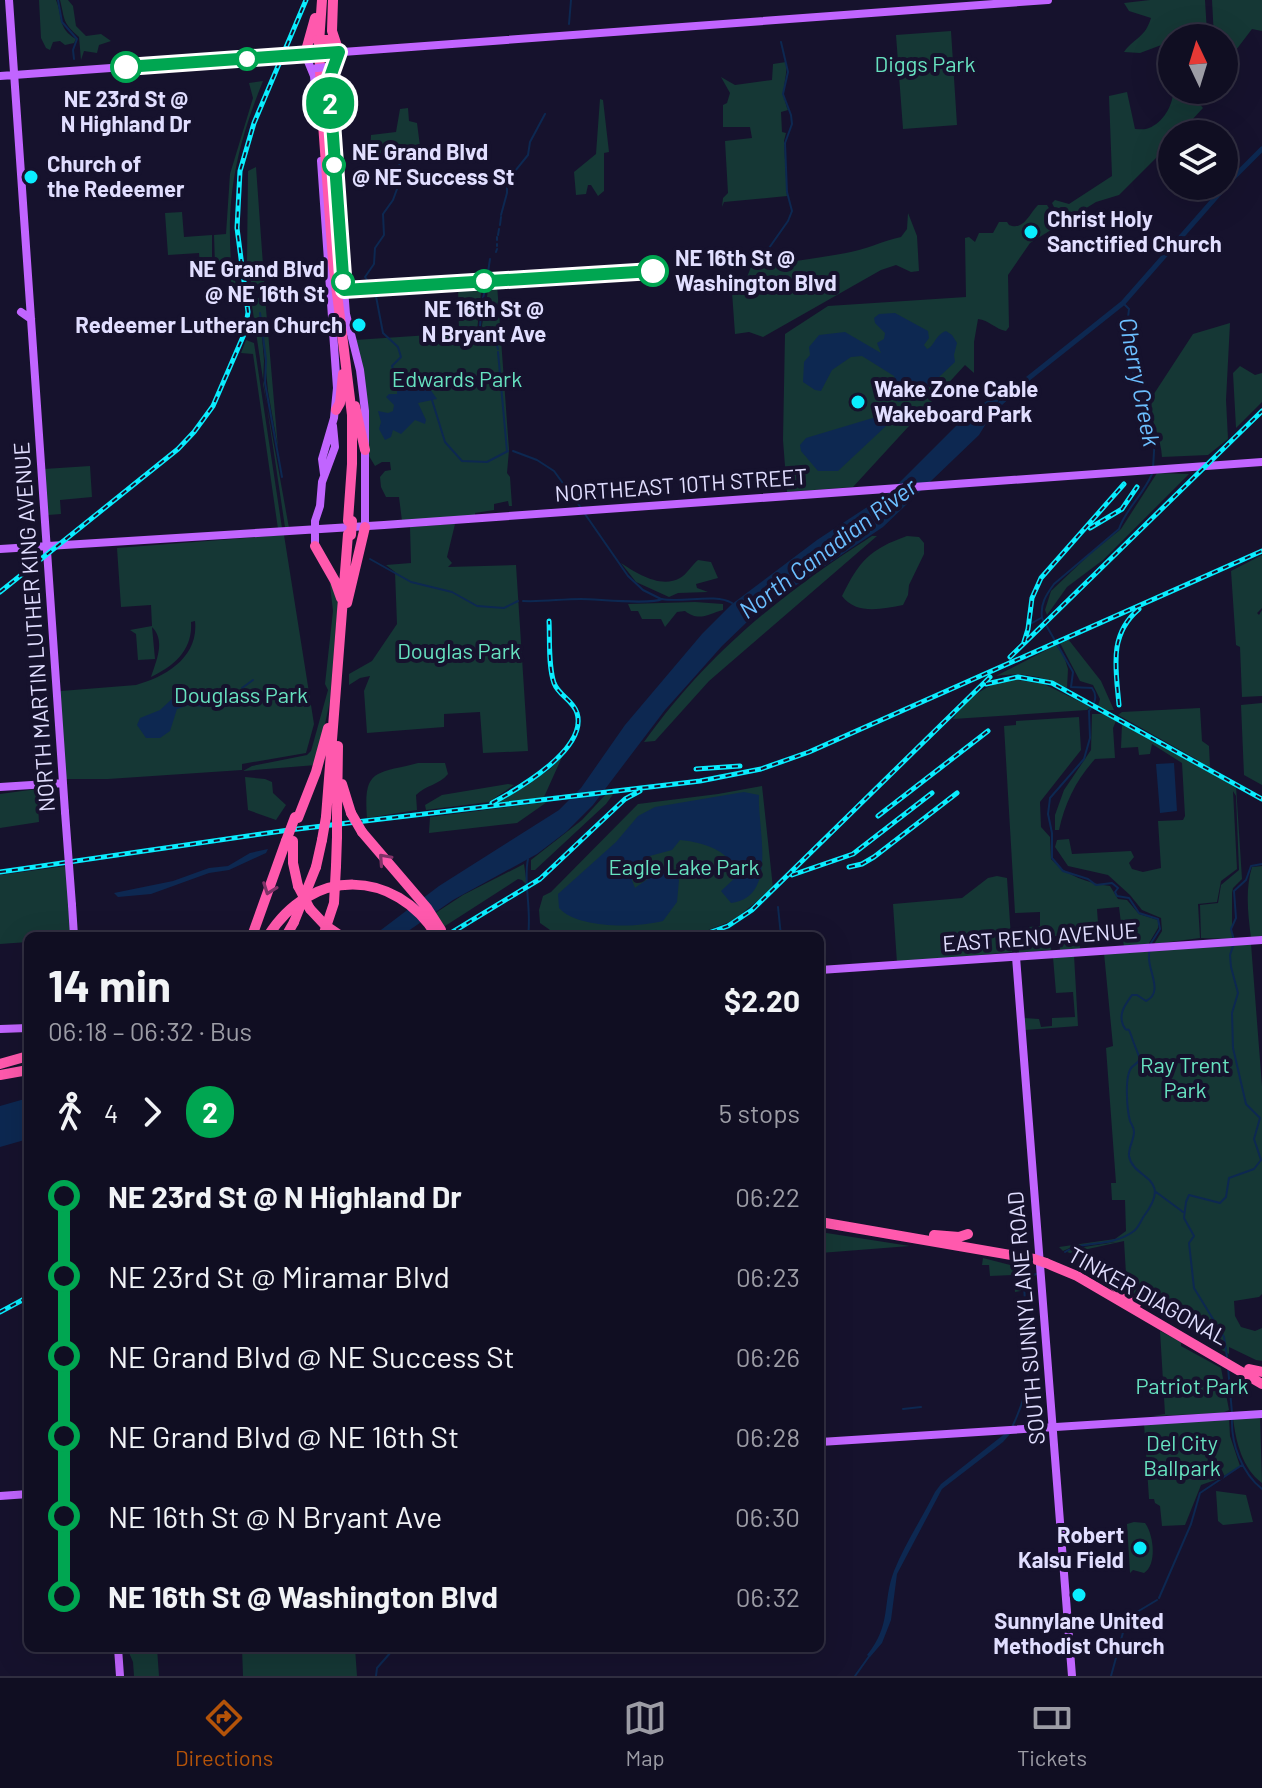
<!DOCTYPE html>
<meta charset="utf-8">
<style>
body{margin:0;font-family:Barlow,sans-serif;background:#1e1c2f;color:#f1f3f6;height:100vh;display:flex;flex-direction:column;font-size:30px;white-space:nowrap}
*{box-sizing:border-box;margin:0}
p{font-size:26px;color:#9c9ca5}
.icon{flex:none;width:44px;height:44px;fill:none;stroke:currentColor;stroke-width:2;stroke-linecap:round;stroke-linejoin:round}
.map{position:relative;flex:1;overflow:hidden}
.panel{position:absolute;left:24px;top:932px;width:800px;height:720px;display:flex;flex-direction:column;background:#100e22;border-radius:12px;box-shadow:0 8px 32px #0002,0 0 0 2px #302e40}
.panel>*{flex:none}
.badge{padding:0 16px;border-radius:26px;font-size:28px;line-height:52px}
.needle{width:52px;rotate:356deg}
.tools{position:absolute;left:1158px;top:24px;display:grid;gap:16px}
.tools a{display:grid;place-items:center;width:80px;height:80px;border-radius:50%;background:#100e22;box-shadow:0 8px 32px #0002,0 0 0 2px #302e40;font-size:40px}
.map>.badge{position:absolute;translate:-50% -50%;box-shadow:0 0 0 4px #fff}
.legs{display:flex;align-items:center;gap:12px;height:88px;padding:0 24px;font-size:26px}
.legs p{margin-inline-start:auto}
.overview{display:flex;align-items:center;justify-content:space-between;height:136px;padding:0 24px}
h1{font-size:44px;font-weight:700;line-height:60px}
ul{padding:0 24px;list-style:none}
li{display:flex;align-items:center;gap:28px;height:80px;font-size:30px}
li i{display:grid;place-items:center;width:12px;height:100%;margin:0 10px;background:currentColor}
li i::after{content:'';width:20px;height:20px;margin:-10px;border:6px solid;border-radius:50%;background:#100e22}
li p{margin-inline-start:auto}
li:first-child i{background:linear-gradient(#0000 50%,currentColor 0)}
li:last-child i{background:linear-gradient(currentColor 50%,#0000 0)}
.tabs{display:flex;justify-content:space-around;align-items:center;height:112px;border-top:2px solid #302e40;background:#100e22;font-size:22px;color:#9c9ca5}
.tabs a{display:grid;justify-items:center;gap:4px}
.tabs .on{color:#b45309}
.map>svg:first-child{display:block}
</style>
<div class="map">
<svg width="1262" height="1676" viewBox="0 0 1262 1676">
<rect width="100%" height="100%" fill="#16122d"/>
<path fill="#153735" d="M39,0h17c7,16 1,28 20,39l-2,4 -9,2 -5,-4 -7,1 -3,8 -4,-2 -5,-10z
M60,0h8l5,6 3,20 10,10 15,-2 10,7 -12,4 -2,8 -13,-2 -3,9 -2,-23c-17,-15 -14,-17 -19,-37z
M1150,0h55l2,33 -2,5h-33v3l-32,12 -16,-1c11,-15 21,-14 27,-34l-22,-7 -5,-8z
M1212,0h50v31l-10,-2 -16,21 -12,10v-22h-10z
M951,31l6,94 -54,4 -7,-94z
M786,62c2,20 -7,25 2,48l-7,2 1,20 4,1 -2,8 3,55 -63,6 -2,5 1,-9 5,-5 -3,-52 27,-3 -2,-11h-27v-22l4,-2 3,-10 -9,-16 14,8 37,-5 1,-16z
M263,81c-25,62 -37,112 -32,180 1,10 5,20 6,30l-5,2 -2,-30 -15,1 -1,-29 12,-1 4,-60 23,-76 -4,-15z
M1173,90h19v5l11,13 -24,26h-7v8l-53,53 -23,7 -66,41 -22,32 1,52 -3,4c-11,-2 -17,-11 -28,-12l-4,23v31l-9,-8 -112,122 -66,5 -4,-52 2,-106 43,-28 138,-9 -1,-59 4,-1 6,5 4,-9h14l6,-11h8l2,3c15,6 20,-11 29,-20h9l5,8 3,-4 -3,-6 3,-3 14,4 43,-28 -3,-80 18,-4 8,37c5,0 10,1 14,-1 14,-5 25,-24 24,-38z
M600,99l3,1 6,52 -5,1v38l-6,5 -7,-11h-3l-2,9 -10,1 -2,-23 22,-18z
M408,108l1,13 8,2 3,23 49,1 -99,7 1,-19 25,-3 4,-23z
M256,167l9,126 -12,-1 -6,-30 1,-91z
M182,212l2,25 28,-2v31h-12l-1,-13 -31,2 -3,-42z
M908,213l9,23 2,35 -8,1 -15,-7 -15,5 -118,67 -14,-5 -14,2 -3,-42 10,-1v-5l-6,-1 11,-8 4,-10c31,-4 63,-8 95,-14 19,-3 36,-12 55,-16l6,-8z
M497,284l12,166 -2,23 3,4 2,29h-3l-1,-5 -14,3v6l-19,3v2l-73,6 -3,-24h-13l-5,-10 -1,-10 5,-6 6,-1 -1,-8h-8l-7,4 -6,-10 -14,-116 104,-7 -1,-48h27l-4,8 -4,38h4l8,-46z
M265,297l13,151 -10,-57 -8,-80 4,50 -1,23 26,144 -4,-1 -34,-228z
M1230,323l-4,77 2,39 -20,16 -46,2c-1,-19 -10,-34 -14,-54l45,-69z
M246,340l8,3 28,185 -4,1 -25,-175 -12,-1z
M1240,366l15,9 7,-2v29l-26,26 -3,-55z
M90,466l2,31 -32,3 1,14 -13,1 -4,-46z
M1157,473l32,1 -86,86 -36,27 -20,28 -2,-5 6,-19 39,-37 31,-25z
M455,524l-8,33 5,6 -4,4 68,-2 12,186 -45,2 -3,-41 -36,2v13l-77,6 -3,-42 6,-15 -10,2 -11,7v-11l23,-13 25,-37 -2,-52 -9,-7 25,-2 -1,-36z
M284,535l30,189 -8,29 -64,11v6l-134,9h-43l-6,-86 2,-2 75,-6c30,-8 63,-28 59,-64l-4,1c2,28 -17,44 -40,55 5,-16 15,-36 1,-50l3,32 -17,1 -2,-26 -6,-4 22,-4 -1,-21 -30,2 -4,-59z
M872,536h5l-168,145 -54,60 -11,1c65,-90 136,-147 228,-206z
M907,536l12,1 5,6v11l-15,31 -1,10 -5,10c-21,4 -47,10 -61,-9 17,-35 28,-47 65,-60z
M1262,555v53l-5,5 2,2 3,-5v86l-20,1 -2,-50 -4,-2 -5,-74z
M698,560l13,2 7,16 -22,6 1,4 11,4 -30,1 -9,4 -33,-15 -15,-19c15,10 40,26 59,15 6,-3 12,-13 18,-18z
M329,576l9,23 -8,102 -14,64 -73,6 9,-5 55,-11 4,-4 17,-61 -3,-6 8,-73z
M695,602l28,2v6c-15,4 -24,12 -38,1l-8,1 -12,15 -4,-8h-19l-4,-8h-7l-3,-7z
M1068,639l33,42 13,29h-9l-7,-4 2,-7 -7,-14 -13,-4 -20,-38z
M1056,645l8,11 4,13 -1,19c-25,-12 -43,-16 -71,-12z
M1011,679l33,5 47,23 -4,3 -134,9c15,-22 32,-34 58,-40z
M1262,703v82l-18,-10 -3,-70z
M1200,708l2,33 7,5 1,21 -9,-3 -5,-5 -78,-44 4,-3z
M1092,714h11l13,7 -3,7 2,30 -20,1c-19,21 -30,44 -36,71h-4v-15l9,-25 27,-40z
M1079,717l2,33 -41,52 1,25 9,10 1,22c16,17 36,24 59,27l8,13 9,1 12,14 19,6v8l-10,17 -24,2 -5,-40 -22,2 1,14 -19,2 1,25h-20l-1,-14h-9l1,14 -32,3 -2,-25 23,-2v-14l-25,1 -11,-187 12,-1v-4z
M1122,724l114,62 6,93 -9,9 -1,5v46l-31,-1 -1,-33 18,-2 3,-18 18,-15 -3,-74 -3,-5 4,78 -16,12 -4,21 -19,2 2,34 -46,6 8,-13 -1,-13 -19,-8 -12,-15 -22,-20 -40,-9 -13,-19 2,-7 12,-1 3,15 59,-3 3,6 -5,6 3,6 11,3 18,-4 -3,-47 25,-1 2,-4 -3,-53 -30,-19 -2,10 -11,1 -1,-8 -17,1z
M562,757l-18,40 -48,6 53,-33z
M418,763h27l3,11c-9,11 -22,11 -32,21l1,15 -50,8c-4,-50 9,-44 51,-55z
M245,777l20,2 7,3 1,11 13,12 -10,15 -28,-10z
M508,784l6,1 -25,17 -63,8 -1,-5 17,-10z
M762,786l11,102 -39,32 -38,15 -145,1 -1,-6 -10,-7 -1,-13 4,-14 8,-4 87,-88 80,-10z
M37,789l2,33 -39,6v-34z
M607,793h7l-8,11 -71,66h-4v-10l51,-40z
M547,802l-30,21 -88,10 1,-16z
M524,864l3,21 -5,-5 -4,-1 -76,49 -8,-14 29,-19z
M66,866l5,70h-43v6l-28,2v-69z
M1262,866v71l-11,1c-3,-24 -6,-48 1,-71z
M997,876l10,2 5,74 -115,11 -4,-59 69,-6 26,-20z
M1251,944l11,142v208l-3,3 -25,4 1,15 6,11 14,4 7,-3v33l-6,-1 -27,-13v7l-9,-5 -1,-4 -92,-55 -3,-49 -54,12 -3,-1 4,-3 45,-7 -44,5 -9,4 -4,-4 56,-8 11,-8 -1,-31h-13l-1,-17h5l-10,-135 7,-2 -9,-93z
M1074,955l4,71 -53,4 -1,-12 15,1 2,8 11,-1v-8l23,-1 -2,-25 -17,1 -3,-36z
M820,1232l90,14 -90,7z
M983,1258l51,13 -11,8 -2,12 -6,1 -2,-17 -23,1 -1,-11h-7z
M1160,1331l21,11v4l40,22 8,42 -7,3 -69,3 12,-2z
M1260,1416l2,67c-20,-15 -26,-41 -29,-65z
M1229,1418l1,18 10,30 -19,12 -20,7 -16,40 -23,1 -2,-20 -5,-3 -1,-4h-5l-5,-76z
M1216,1491l30,4 7,27 -30,3 -5,-4z
M1134,1522l11,1c9,12 12,42 -1,50l-11,-3 -3,3 -3,-49z
M127,1648h30l2,28h-25l-1,-14z
M242,1648h113l2,28h-114z"/>
<path fill="#0d2851" d="M895,313l33,18 1,7 -5,7 3,4c7,-2 8,-14 19,-18l6,4 5,8 -3,12 1,7 -32,30 -24,10 -7,-3v-4l8,-4 -6,-15 -32,-20 -11,1 -19,13 -11,21 -6,-1 -12,-8 1,-20 6,-7 -1,-8 10,-12 26,-3 36,21 -4,-10 7,-4 1,-6 -10,-10 -1,-5 5,-4z
M397,379l16,8 7,-3 10,5 7,10 -19,4 8,17 -1,4 -10,-4 -14,14 -8,-4 -2,7 -6,3 -6,-11 2,-7 -3,-11 10,2 5,-2 1,-6 -8,-8 3,-3h8z
M1002,391l-7,18 -16,26 -96,92 -109,73 -27,22 -25,24 -57,64 -72,95 -27,27 -29,22 -84,46 -52,36h-28l66,-50 120,-76 22,-22 44,-63 77,-91 30,-30 85,-64 73,-48 80,-80z
M896,411h6l-64,60h-20l-17,-20 -1,-6 6,-7z
M201,695l8,3 -5,9 -15,-2 -12,4 -7,22 -10,7h-14l-9,-13 3,-7 20,-8 13,-12z
M1174,763l3,48 -17,2 -4,-49z
M744,792l15,3c-2,32 20,103 -28,108l-10,-12 15,-14c-1,-26 -34,-35 -56,-37l-8,10 -26,7 -14,23 3,8c14,-10 28,-21 44,-8l-2,22 -14,19c-27,7 -85,8 -104,-13l-1,-14 58,-52 22,-26 17,-9z
M268,849l-2,4 -37,17 -20,3 -58,21 -33,3 -4,-4 59,-12 36,-13 19,-2 22,-13z
M28,1098v41l-28,8v-41z
M1007,1432l4,1 -8,9 -61,47 -45,85 -6,46 -9,23 -12,14 -3,-2c25,-30 15,-53 27,-84 11,-27 28,-53 41,-79l6,-8z"/>
<g fill="none" stroke-linecap="round" stroke-linejoin="round">
<path stroke="#0d2851" stroke-width="2" d="M58,0l4,22 15,17 -4,11 1,9
M569,24l2,-24
M390,144l8,9 3,25 -8,22 -10,14 1,21 -9,13 -1,16 -9,13 10,14 8,42 15,14 3,10 -9,9 5,13
M501,215l6,-22v-12l21,-26 2,-13 15,-28
M500,225l1,-8
M498,235l1,-6
M497,240v-3
M497,246v-2
M769,248l19,-27 4,-10 -5,-19 -2,-49 7,-19 -1,-9 -8,-21 5,-22 -7,-30
M496,252l1,-3
M487,279l3,-20
M1123,303l6,6 -2,17 11,23 -6,21 8,17 6,35 9,14 -2,32
M260,313l6,47 -1,23 17,94
M492,336l1,1
M479,339l3,-37 5,-20
M495,339l3,10
M498,352l9,99
M432,400l13,42 17,19 25,1 21,-11
M513,451l24,9 17,11 27,37
M585,514l43,62 15,14 18,9
M370,559l41,23 41,10 25,14 27,2 14,-7
M523,601c20,1 38,-2 58,-2 16,0 70,6 81,0 21,4 53,-6 70,4
M1032,623l9,-5
M242,688l11,-8
M778,907l3,29
M528,936c4,-25 -5,-55 0,-77
M1234,940l-3,-11 5,-11 -2,-27 12,-11 5,-14 11,-2
M1151,943l9,-14 -2,-10 -19,-6 -10,-15 -12,-2 -2,-4 3,-4 -6,-5 -16,2 -8,-6 -25,-8 -11,-13v-25l-4,-19 2,-16 34,-39 6,-21 -1,-27c6,-7 9,-15 3,-23l-21,-1 2,-15 -31,-54c-2,-14 4,-23 12,-34l65,-55c6,-19 24,-34 33,-55
M1156,1192l27,20
M1065,1252c17,-12 46,-4 69,-21 5,-4 6,-9 10,-15 30,-40 -11,-36 -15,-60 -1,-8 5,-16 5,-24 0,-5 -2,-6 -4,-11 -3,-11 -6,-46 2,-54 2,-2 6,-4 8,-8 -3,-8 -6,-15 -9,-24 -4,-12 -3,1 -8,-10 -5,-12 3,-21 9,-30h5l9,6c20,-10 -2,-33 4,-52
M1227,1357l-3,-20 -30,-49 -5,-45 5,-7 -10,-18 2,-16 3,-7 31,8 6,-6 3,-19 25,-9 7,-9 -7,-21 6,-21 -14,-14 -13,-56 -1,-35 6,-20 -7,-26 -1,-12 3,-9
M1228,1367l4,46
M903,1409l18,-2
M1232,1419c-1,25 10,54 30,70
M1013,1425c26,-54 13,-85 11,-141l5,-7 7,-3
M1159,1598l32,-74 9,-31 42,-28
M376,1676l1,-8 14,-16 4,1 10,-5
M855,1676l15,-21
M1111,1676l16,-58 30,-18"/>
<path stroke="#0d2851" stroke-width="5" d="M993,410l27,-25 103,-82 108,-123 31,-31"/>
<path stroke="#c165ff" stroke-width="8" d="M9,0l56,812
M339,52l-10,25v20l17,217 14,56 5,41v116
M329,53l719,-53
M305,54l9,22 3,31
M0,76l276,-20
M321,161l16,227 -3,30 -12,41 2,15
M21,312l10,7
M315,546v-25l5,-15 2,-24 13,-35 -2,-21
M0,549l384,-24 878,-63
M0,787l63,-4
M72,905l2,31
M1016,957l56,719
M820,970l442,-30
M0,1029l28,-1
M820,1442l442,-28
M0,1496l28,-2
M118,1648l2,28"/>
<path stroke="#ff59ad" stroke-width="10" d="M322,0l-3,43 2,53 12,165 19,154v49l-4,57
M333,0l-1,31 7,21
M305,54l10,-36
M355,406l10,44
M336,410l4,-7 3,-29
M315,546l20,35 6,17
M347,603l18,-76
M342,784l9,29
M337,812l1,-66
M326,817l22,-283
M298,818l18,-46 12,-44
M362,832l65,76 14,22
M293,841v22l5,23
M336,866l1,-29
M316,867l6,-27
M310,909l15,16 16,11
M252,936l34,-95
M268,936c43,-69 127,-68 169,0
M286,936l8,-14
M0,1064l28,-8
M0,1075l28,-5
M820,1222l214,37
M934,1235l25,2 9,-3
M1046,1263l31,13 185,108
M1109,1281l27,23
M1249,1369l13,3"/>
<g stroke="#0aedff" stroke-width="5">
<path id="rail" d="M1090,528l32,-19 15,-22
M0,592l178,-143 16,-17 19,-26 32,-74 3,-20 -11,-84 3,-57 14,-48 52,-123
M1024,642l4,-13 4,-31 9,-20 83,-94
M1010,657l252,-246
M986,684l32,-7 34,6 210,116
M1119,705c-3,-36 -11,-70 20,-96
M696,769l44,-3
M492,803c26,-14 96,-54 85,-90 -4,-13 -18,-17 -23,-30 -6,-18 -4,-43 -5,-62
M878,816l110,-85
M849,867l13,-3 12,-7 83,-64
M0,872l289,-42 411,-49 61,-12 48,-17 453,-201
M792,875l61,-21 79,-61
M446,936l94,-57 85,-80 15,-8
M700,936l28,-10 24,-16 238,-233
M0,1312l28,-15"/>
</g>
<use href="#rail" stroke="#16122d" stroke-width="2" stroke-dasharray="6" stroke-linecap="butt"/>
<path stroke="#c165ff" stroke-width="8" d="M314,54l15,-1
M276,56l16,-1
M317,68l10,-1
M65,812l7,93"/>
<path stroke="#ff59ad" stroke-width="10" d="M317,40h11
M351,535l1,-14
M351,813l11,19
M337,837v-25
M322,840l4,-23
M286,841l9,-24
M298,886l12,23
M294,922l22,-55
M323,936l11,-33 2,-37
M1034,1259l12,4"/>
</g>
<defs><path id="oneway-chevron" d="M-2-3.5L2.5 0L-2 3.5" fill="none" stroke-width="1.6" stroke-linecap="round" stroke-linejoin="round" transform="scale(2)"/></defs>
<g stroke="#7f3267">
<use href="#oneway-chevron" transform="translate(384 859) rotate(-132)"/>
<use href="#oneway-chevron" transform="translate(269 889) rotate(110)"/>
</g>
<g fill="none" stroke-linecap="round" stroke-linejoin="round">
<g stroke="#fff" stroke-width="18">
<path id="line-1" d="M126,67l213,-15 -10,28 15,210 309,-19"/>
</g>
<use href="#line-1" stroke="#00a651" stroke-width="12"/>
</g>
<g fill="#fff" stroke="#00a651" stroke-width="4">
<circle cx="247" cy="59" r="10"/>
<circle cx="126" cy="67" r="14"/>
<circle cx="334" cy="165" r="10"/>
<circle cx="653" cy="271" r="14"/>
<circle cx="484" cy="281" r="10"/>
<circle cx="343" cy="282" r="10"/>
</g>
<g fill="#0aedff" stroke="#16122d" stroke-width="3">
<circle cx="31" cy="177" r="8"/>
<circle cx="1031" cy="232" r="8"/>
<circle cx="359" cy="325" r="8"/>
<circle cx="858" cy="402" r="8"/>
<circle cx="1140" cy="1548" r="8"/>
<circle cx="1079" cy="1595" r="8"/>
</g>
<g text-anchor="middle" stroke-width="8" stroke-linejoin="round" paint-order="stroke">
<g font-size="22" fill="#67e2c0" stroke="#16122d">
<text x="925" y="72">Diggs Park</text>
<text x="457" y="387">Edwards Park</text>
<text x="459" y="659">Douglas Park</text>
<text x="241" y="703">Douglass Park</text>
<text x="684" y="875">Eagle Lake Park</text>
<text x="1185" y="1073">Ray Trent<tspan x="1185" dy="25">Park</tspan></text>
<text x="1192" y="1394">Patriot Park</text>
<text x="1182" y="1451">Del City<tspan x="1182" dy="25">Ballpark</tspan></text>
</g>
<g font-size="22" font-weight="bold" fill="#e1deff" stroke="#16122d">
<text x="126" y="107">NE 23rd St @<tspan x="126" dy="25">N Highland Dr</tspan></text>
<text x="352" y="160" text-anchor="start">NE Grand Blvd<tspan x="352" dy="25">@ NE Success St</tspan></text>
<text x="675" y="266" text-anchor="start">NE 16th St @<tspan x="675" dy="25">Washington Blvd</tspan></text>
<text x="325" y="277" text-anchor="end">NE Grand Blvd<tspan x="325" dy="25">@ NE 16th St</tspan></text>
<text x="484" y="317">NE 16th St @<tspan x="484" dy="25">N Bryant Ave</tspan></text>
</g>
<g font-size="22" font-weight="bold" fill="#e1deff" stroke="#16122d" text-anchor="start">
<text x="47" y="172">Church of<tspan x="47" dy="25">the Redeemer</tspan></text>
<text x="1047" y="227">Christ Holy<tspan x="1047" dy="25">Sanctified Church</tspan></text>
<text x="343" y="333" text-anchor="end">Redeemer Lutheran Church</text>
<text x="874" y="397">Wake Zone Cable<tspan x="874" dy="25">Wakeboard Park</tspan></text>
<text x="1124" y="1543" text-anchor="end">Robert<tspan x="1124" dy="25">Kalsu Field</tspan></text>
<text x="1079" y="1629" text-anchor="middle">Sunnylane United<tspan x="1079" dy="25">Methodist Church</tspan></text>
</g>
<g font-size="22" fill="#e1deff" stroke="#16122d">
<text transform="translate(681 485) rotate(-4)" y="8">NORTHEAST 10TH STREET</text>
<text transform="translate(34 627) rotate(-94)" y="8">NORTH MARTIN LUTHER KING AVENUE</text>
<text transform="translate(1040 937) rotate(-4)" y="8">EAST RENO AVENUE</text>
<text transform="translate(1148 1296) rotate(29)" y="8">TINKER DIAGONAL</text>
<text transform="translate(1026 1318) rotate(-95)" y="8">SOUTH SUNNYLANE ROAD</text>
</g>
<g font-size="24" font-style="italic" fill="#6cbfff" stroke="#16122d">
<text transform="translate(1139 382) rotate(79)" y="8">Cherry Creek</text>
<text transform="translate(828 549) rotate(-37)" y="8">North Canadian River</text>
</g>
</g>
</svg>
<div class="tools">
<a><svg class="needle" viewBox="-14 -14 28 28"><path d="M0-13l5 13h-10z" fill="#e53935"/><path d="M0 13l5-13h-10z" fill="#9c9ca5"/></svg></a>
<a><svg class="icon" aria-label="layers" viewBox="0 0 24 24"><path d="M12 4l9 5-9 5-9-5zM3 14l9 5 9-5"/></svg></a>
</div>
<b class="badge" style="left:330px;top:103px;background:#00a651;color:#fff">2</b>
<section class="panel">
<div class="overview"><div><h1>14 min</h1><p>06:18 – 06:32 · Bus</p></div><b>$2.20</b></div>
<div class="legs"><svg class="icon" aria-label="walk" viewBox="0 0 24 24"><circle cx="13" cy="4" r="2"/><path d="M13 8l-2 6 4 7M11 14l-3 7M7 12l3-4h3l4 4"/></svg>4<svg class="icon" aria-label="forward" viewBox="0 0 24 24"><path d="M9 5l7 7-7 7"/></svg><b class="badge" style="background:#00a651;color:#fff">2</b><p>5 stops</p></div>
<ul>
<li><i style="color:#00a651"></i><b>NE 23rd St @ N Highland Dr</b><p>06:22</p></li>
<li><i style="color:#00a651"></i><span>NE 23rd St @ Miramar Blvd</span><p>06:23</p></li>
<li><i style="color:#00a651"></i><span>NE Grand Blvd @ NE Success St</span><p>06:26</p></li>
<li><i style="color:#00a651"></i><span>NE Grand Blvd @ NE 16th St</span><p>06:28</p></li>
<li><i style="color:#00a651"></i><span>NE 16th St @ N Bryant Ave</span><p>06:30</p></li>
<li><i style="color:#00a651"></i><b>NE 16th St @ Washington Blvd</b><p>06:32</p></li>
</ul>
</section>
</div>
<nav class="tabs">
<a class="on"><svg class="icon" aria-label="directions" viewBox="0 0 24 24"><path d="M12 3l9 9-9 9-9-9zM9 14v-3h6M13 9l2 2-2 2"/></svg>Directions</a>
<a><svg class="icon" aria-label="map" viewBox="0 0 24 24"><path d="M3 6l6-2 6 2 6-2v14l-6 2-6-2-6 2zM9 4v14M15 6v14"/></svg>Map</a>
<a><svg class="icon" aria-label="tickets" viewBox="0 0 24 24"><path d="M3 7h18v10H3zM15 7v10"/></svg>Tickets</a>
</nav>
